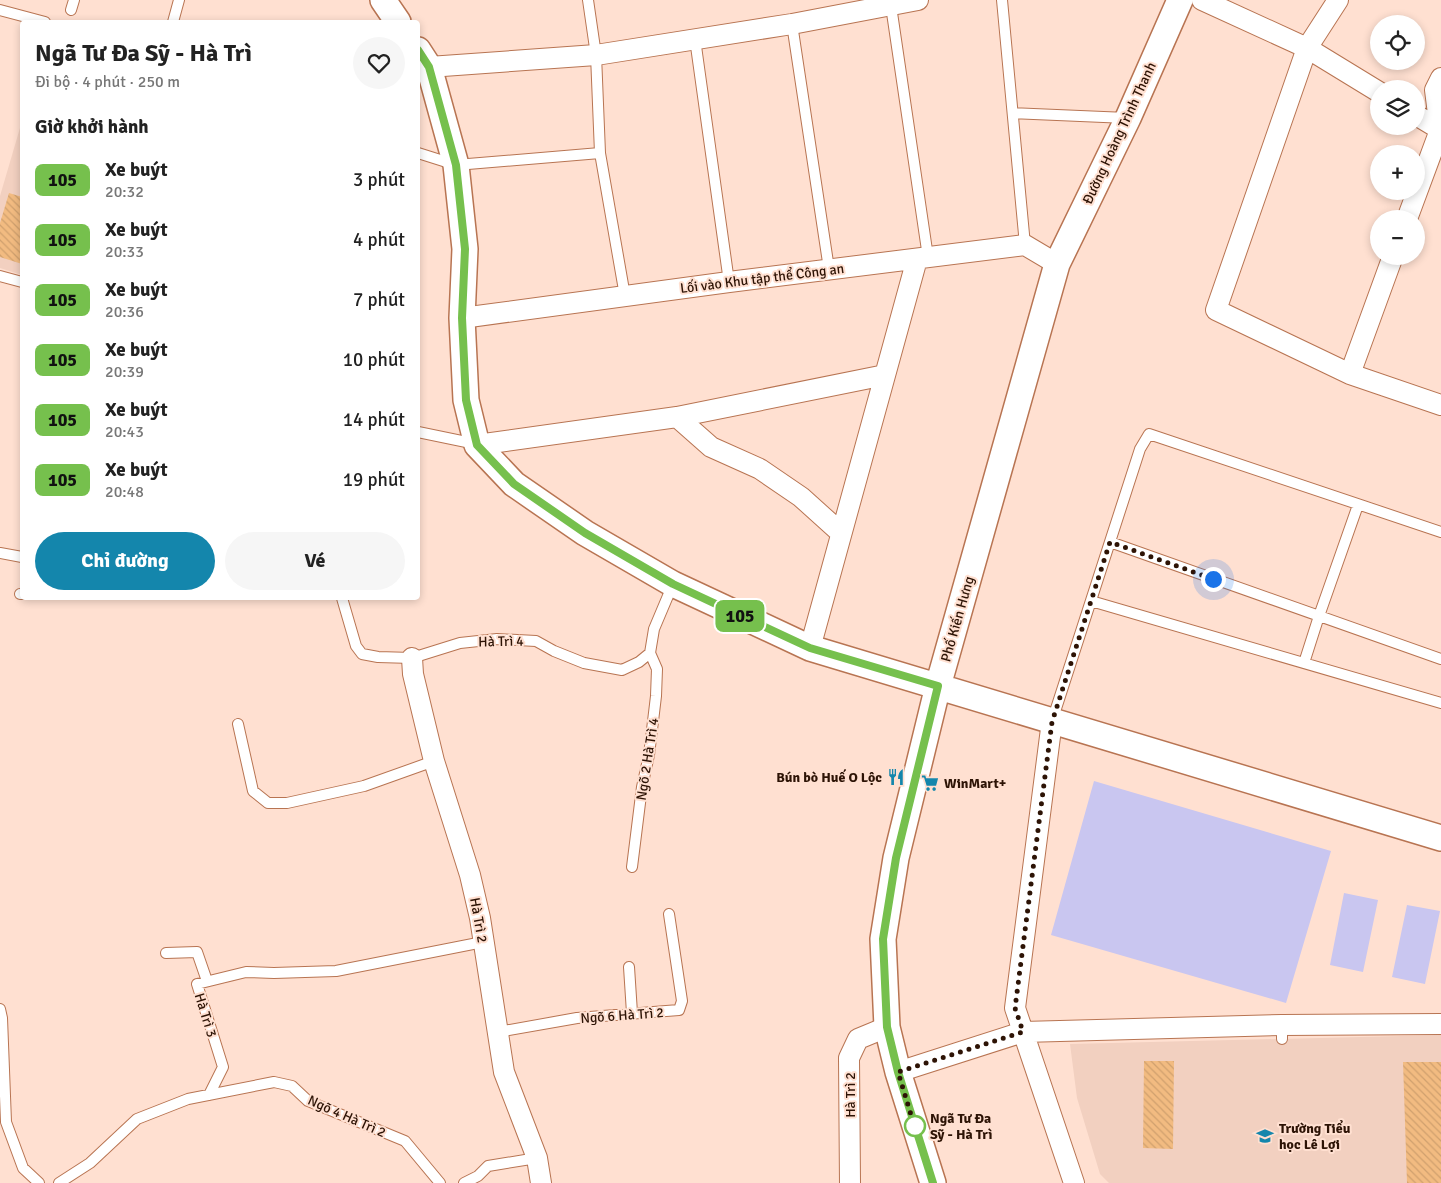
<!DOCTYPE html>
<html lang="vi">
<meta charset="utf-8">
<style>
body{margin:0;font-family:Signika,sans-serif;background:#f6f6f6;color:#222;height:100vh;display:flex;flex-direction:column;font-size:19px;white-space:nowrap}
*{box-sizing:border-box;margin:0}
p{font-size:16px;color:#767676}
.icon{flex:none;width:28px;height:28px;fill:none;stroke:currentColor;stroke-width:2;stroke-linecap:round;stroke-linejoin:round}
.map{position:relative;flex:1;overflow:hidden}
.sheet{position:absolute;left:20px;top:20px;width:400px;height:580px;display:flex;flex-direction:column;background:#fff;border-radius:5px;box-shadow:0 2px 8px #0003}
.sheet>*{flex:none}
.badge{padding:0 10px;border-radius:8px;font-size:18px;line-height:32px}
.tools{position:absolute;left:1370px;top:15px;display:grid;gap:10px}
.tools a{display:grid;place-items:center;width:55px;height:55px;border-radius:50%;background:#fff;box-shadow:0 2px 8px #0003;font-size:25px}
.you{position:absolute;width:25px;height:25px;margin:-12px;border:4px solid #fff;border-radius:50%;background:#1a73e8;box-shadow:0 0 0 8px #1a73e833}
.map>.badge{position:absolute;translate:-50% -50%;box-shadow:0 0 0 2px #fff}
h2{padding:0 15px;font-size:19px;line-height:45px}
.round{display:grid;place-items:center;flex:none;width:52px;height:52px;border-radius:26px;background:#f6f6f6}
.summary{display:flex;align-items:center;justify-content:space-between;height:85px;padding:0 15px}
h1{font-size:24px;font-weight:700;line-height:38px}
.button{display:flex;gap:10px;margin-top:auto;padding:10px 15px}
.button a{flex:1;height:58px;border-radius:30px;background:#1486ac;color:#fff;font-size:20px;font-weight:700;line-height:58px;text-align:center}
.button a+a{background:#f6f6f6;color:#222}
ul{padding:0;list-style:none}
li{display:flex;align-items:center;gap:15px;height:60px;padding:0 15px}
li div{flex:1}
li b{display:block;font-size:19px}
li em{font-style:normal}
li .badge{min-width:55px;font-weight:700;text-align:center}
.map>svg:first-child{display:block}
</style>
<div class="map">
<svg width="1441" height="1183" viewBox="0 0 1441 1183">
<defs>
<pattern id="building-back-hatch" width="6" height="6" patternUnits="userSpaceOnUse" patternTransform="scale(1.25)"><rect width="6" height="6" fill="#f2bb81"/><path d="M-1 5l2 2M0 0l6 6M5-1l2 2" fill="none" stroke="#d0a06e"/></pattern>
</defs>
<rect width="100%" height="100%" fill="#ffe0d1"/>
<path fill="#f2d0c0" d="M22,121v154l-22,-7v-72z
M1441,1035v148h-332l-9,-9 -23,-76 -7,-54z"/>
<path fill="#c9c6f0" d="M1094,781l237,70 -45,152 -235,-68z
M1344,893l34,7 -15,72 -33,-7z
M1407,905l33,6 -15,73 -33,-7z"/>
<path fill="url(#building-back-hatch)" d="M9,193l13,4v67l-22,-7v-34z
M1144,1061h30l-1,88 -30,-1z
M1403,1062h38v121h-34z"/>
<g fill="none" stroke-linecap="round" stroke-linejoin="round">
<g stroke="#b87452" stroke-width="12">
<path id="service" d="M588,0l8,55 4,98 25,143
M1002,0l23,245
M891,6l37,251
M0,10l45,12
M71,10l3,-10
M173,22l6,-22
M792,24l37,245
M695,39l34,243
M1013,113l114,5
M418,153l38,12 144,-12
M0,276l22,6
M418,432l58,12
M1110,542l331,117
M0,553l22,4
M20,594h2
M342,598l14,48 6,8 16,3 34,1 48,-15 37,-4 39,2 18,10 30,12 38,7 17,-8 11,-9 4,-24 19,-45
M1091,601l350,102
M1304,663l15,-47 39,-111
M1052,721l88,-272 9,-15 292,98
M238,724l15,67 15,12h19l77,-17 70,-25
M632,867l10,-80 7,-32 7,-59 1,-27 -7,-16
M166,953l31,-1 10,29
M629,967l3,46
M0,1009l2,9 4,104 17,46 16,15
M1282,1025v14
M498,1032l79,-14 102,-8 3,-9 -13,-87
M209,1095l14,-28 -26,-83 49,-12 28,1 62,-2 147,-29
M59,1183l31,-20 47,-44 51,-20 86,-17 18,4 16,15 97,40 35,42
M464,1183l14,-7 10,-10 49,-8"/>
</g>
<g stroke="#b87452" stroke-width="22">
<path id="minor" d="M1202,0l105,48 72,44
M1338,0l-31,48 -91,262 134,64 91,31
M429,67l167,-12 196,-31 126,-24
M1416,115l25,15
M1407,219l33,-89 -5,-40 6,-12
M462,318l267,-36 296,-37 32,19
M1350,374l43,-118
M677,417l34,30 49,22 41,28 40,36
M477,445l200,-28 208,-42
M810,648l107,-389
M412,658l1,16 21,87 36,114 10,43 24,154 33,86 4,25
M1052,721l-37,287 59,175
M898,1072l125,-40 259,-7 159,-1
M850,1183l-1,-125 9,-19 29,-12"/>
</g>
<g stroke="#b87452" stroke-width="28">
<path id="tertiary" d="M383,0l15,22
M418,50l11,17 27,98 9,84 -3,69 4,82 11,45 37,39 71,49 88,51 137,64 631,190
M933,1183l-35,-111 -11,-45 -4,-88 13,-81 42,-172 119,-422 71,-146 52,-118"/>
</g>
<use href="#service" stroke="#fff" stroke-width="10"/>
<use href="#minor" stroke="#fff" stroke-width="20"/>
<use href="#tertiary" stroke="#fff" stroke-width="25"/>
</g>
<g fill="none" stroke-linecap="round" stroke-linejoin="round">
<g stroke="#fff" stroke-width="11">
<path id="line" d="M418,50l11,17 27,98 9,84 -3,69 4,82 11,45 37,39 71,49 88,51 137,64 128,38 -42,172 -13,81 4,88 11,45 35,111"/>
</g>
<use href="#line" stroke="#76c04d" stroke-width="8"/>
<path stroke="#2d1305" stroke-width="5" stroke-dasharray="0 9" d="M915,1126v2l-17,-56 125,-40 -8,-24 37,-286 58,-180 103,37"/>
</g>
<defs>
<g id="restaurant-bare" transform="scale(1.35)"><path d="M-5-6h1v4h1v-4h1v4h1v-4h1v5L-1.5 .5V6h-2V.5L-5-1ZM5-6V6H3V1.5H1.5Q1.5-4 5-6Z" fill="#1486ac" stroke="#ffe0d1" stroke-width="2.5" paint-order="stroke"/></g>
<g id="supermarket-bare" transform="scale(1.35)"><path d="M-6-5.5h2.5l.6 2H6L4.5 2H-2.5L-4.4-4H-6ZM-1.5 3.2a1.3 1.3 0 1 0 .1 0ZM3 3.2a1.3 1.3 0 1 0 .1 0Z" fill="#1486ac" stroke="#ffe0d1" stroke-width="2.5" paint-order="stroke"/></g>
<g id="school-bare" transform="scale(1.35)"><path d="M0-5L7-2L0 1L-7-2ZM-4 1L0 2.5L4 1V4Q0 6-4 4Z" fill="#1486ac" stroke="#ffe0d1" stroke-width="2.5" paint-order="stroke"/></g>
</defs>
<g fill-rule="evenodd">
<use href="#restaurant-bare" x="896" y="777"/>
<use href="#supermarket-bare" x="930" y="783"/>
<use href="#school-bare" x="1265" y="1136"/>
</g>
<circle fill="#fff" stroke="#76c04d" stroke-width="2.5" cx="915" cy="1126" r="10"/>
<g text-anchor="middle" stroke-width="4" stroke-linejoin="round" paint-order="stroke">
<g font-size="14" fill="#2d1305" stroke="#ffe0d1">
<text transform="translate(1119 133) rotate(-65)" y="5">Đường Hoàng Trình Thanh</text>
<text transform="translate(762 278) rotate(-7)" y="5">Lối vào Khu tập thể Công an</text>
<text transform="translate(957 619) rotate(-74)" y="5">Phố Kiến Hưng</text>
<text transform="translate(501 641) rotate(-1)" y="5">Hà Trì 4</text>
<text transform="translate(647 759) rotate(-81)" y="5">Ngõ 2 Hà Trì 4</text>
<text transform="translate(479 920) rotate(80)" y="5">Hà Trì 2</text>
<text transform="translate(206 1015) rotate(73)" y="5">Hà Trì 3</text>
<text transform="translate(622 1015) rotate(-4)" y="5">Ngõ 6 Hà Trì 2</text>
<text transform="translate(850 1095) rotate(-90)" y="5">Hà Trì 2</text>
<text transform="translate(347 1116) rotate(24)" y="5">Ngõ 4 Hà Trì 2</text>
</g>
<g font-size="14" font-weight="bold" fill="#2d1305" stroke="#ffe0d1" text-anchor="start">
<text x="882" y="782" text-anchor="end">Bún bò Huế O Lộc</text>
<text x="944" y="788">WinMart+</text>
<text x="1279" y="1133">Trường Tiểu<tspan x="1279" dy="16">học Lê Lợi</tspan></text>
</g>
<g font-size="14" font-weight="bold" fill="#2d1305" stroke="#ffe0d1" text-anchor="start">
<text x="930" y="1123">Ngã Tư Đa<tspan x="930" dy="16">Sỹ - Hà Trì</tspan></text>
</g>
</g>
</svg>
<div class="tools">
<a><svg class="icon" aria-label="locate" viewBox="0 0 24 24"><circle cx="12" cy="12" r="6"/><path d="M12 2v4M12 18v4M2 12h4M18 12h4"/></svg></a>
<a><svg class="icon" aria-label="layers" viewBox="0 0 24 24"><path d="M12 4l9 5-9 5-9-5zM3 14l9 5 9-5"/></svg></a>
<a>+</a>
<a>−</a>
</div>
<div class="you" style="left:1213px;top:579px"></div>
<b class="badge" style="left:740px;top:616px;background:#76c04d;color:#111">105</b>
<section class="sheet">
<div class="summary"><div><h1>Ngã Tư Đa Sỹ - Hà Trì</h1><p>Đi bộ · 4 phút · 250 m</p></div><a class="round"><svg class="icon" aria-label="heart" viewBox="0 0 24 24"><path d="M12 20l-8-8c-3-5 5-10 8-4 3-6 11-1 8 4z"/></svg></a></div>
<h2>Giờ khởi hành</h2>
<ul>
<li><span class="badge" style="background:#76c04d;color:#111">105</span><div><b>Xe buýt</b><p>20:32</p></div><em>3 phút</em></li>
<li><span class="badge" style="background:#76c04d;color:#111">105</span><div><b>Xe buýt</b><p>20:33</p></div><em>4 phút</em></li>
<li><span class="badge" style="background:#76c04d;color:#111">105</span><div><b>Xe buýt</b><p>20:36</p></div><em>7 phút</em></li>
<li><span class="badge" style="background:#76c04d;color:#111">105</span><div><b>Xe buýt</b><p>20:39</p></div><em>10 phút</em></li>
<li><span class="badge" style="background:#76c04d;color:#111">105</span><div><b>Xe buýt</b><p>20:43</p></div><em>14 phút</em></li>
<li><span class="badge" style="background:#76c04d;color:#111">105</span><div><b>Xe buýt</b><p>20:48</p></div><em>19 phút</em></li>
</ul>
<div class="button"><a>Chỉ đường</a><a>Vé</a></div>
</section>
</div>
